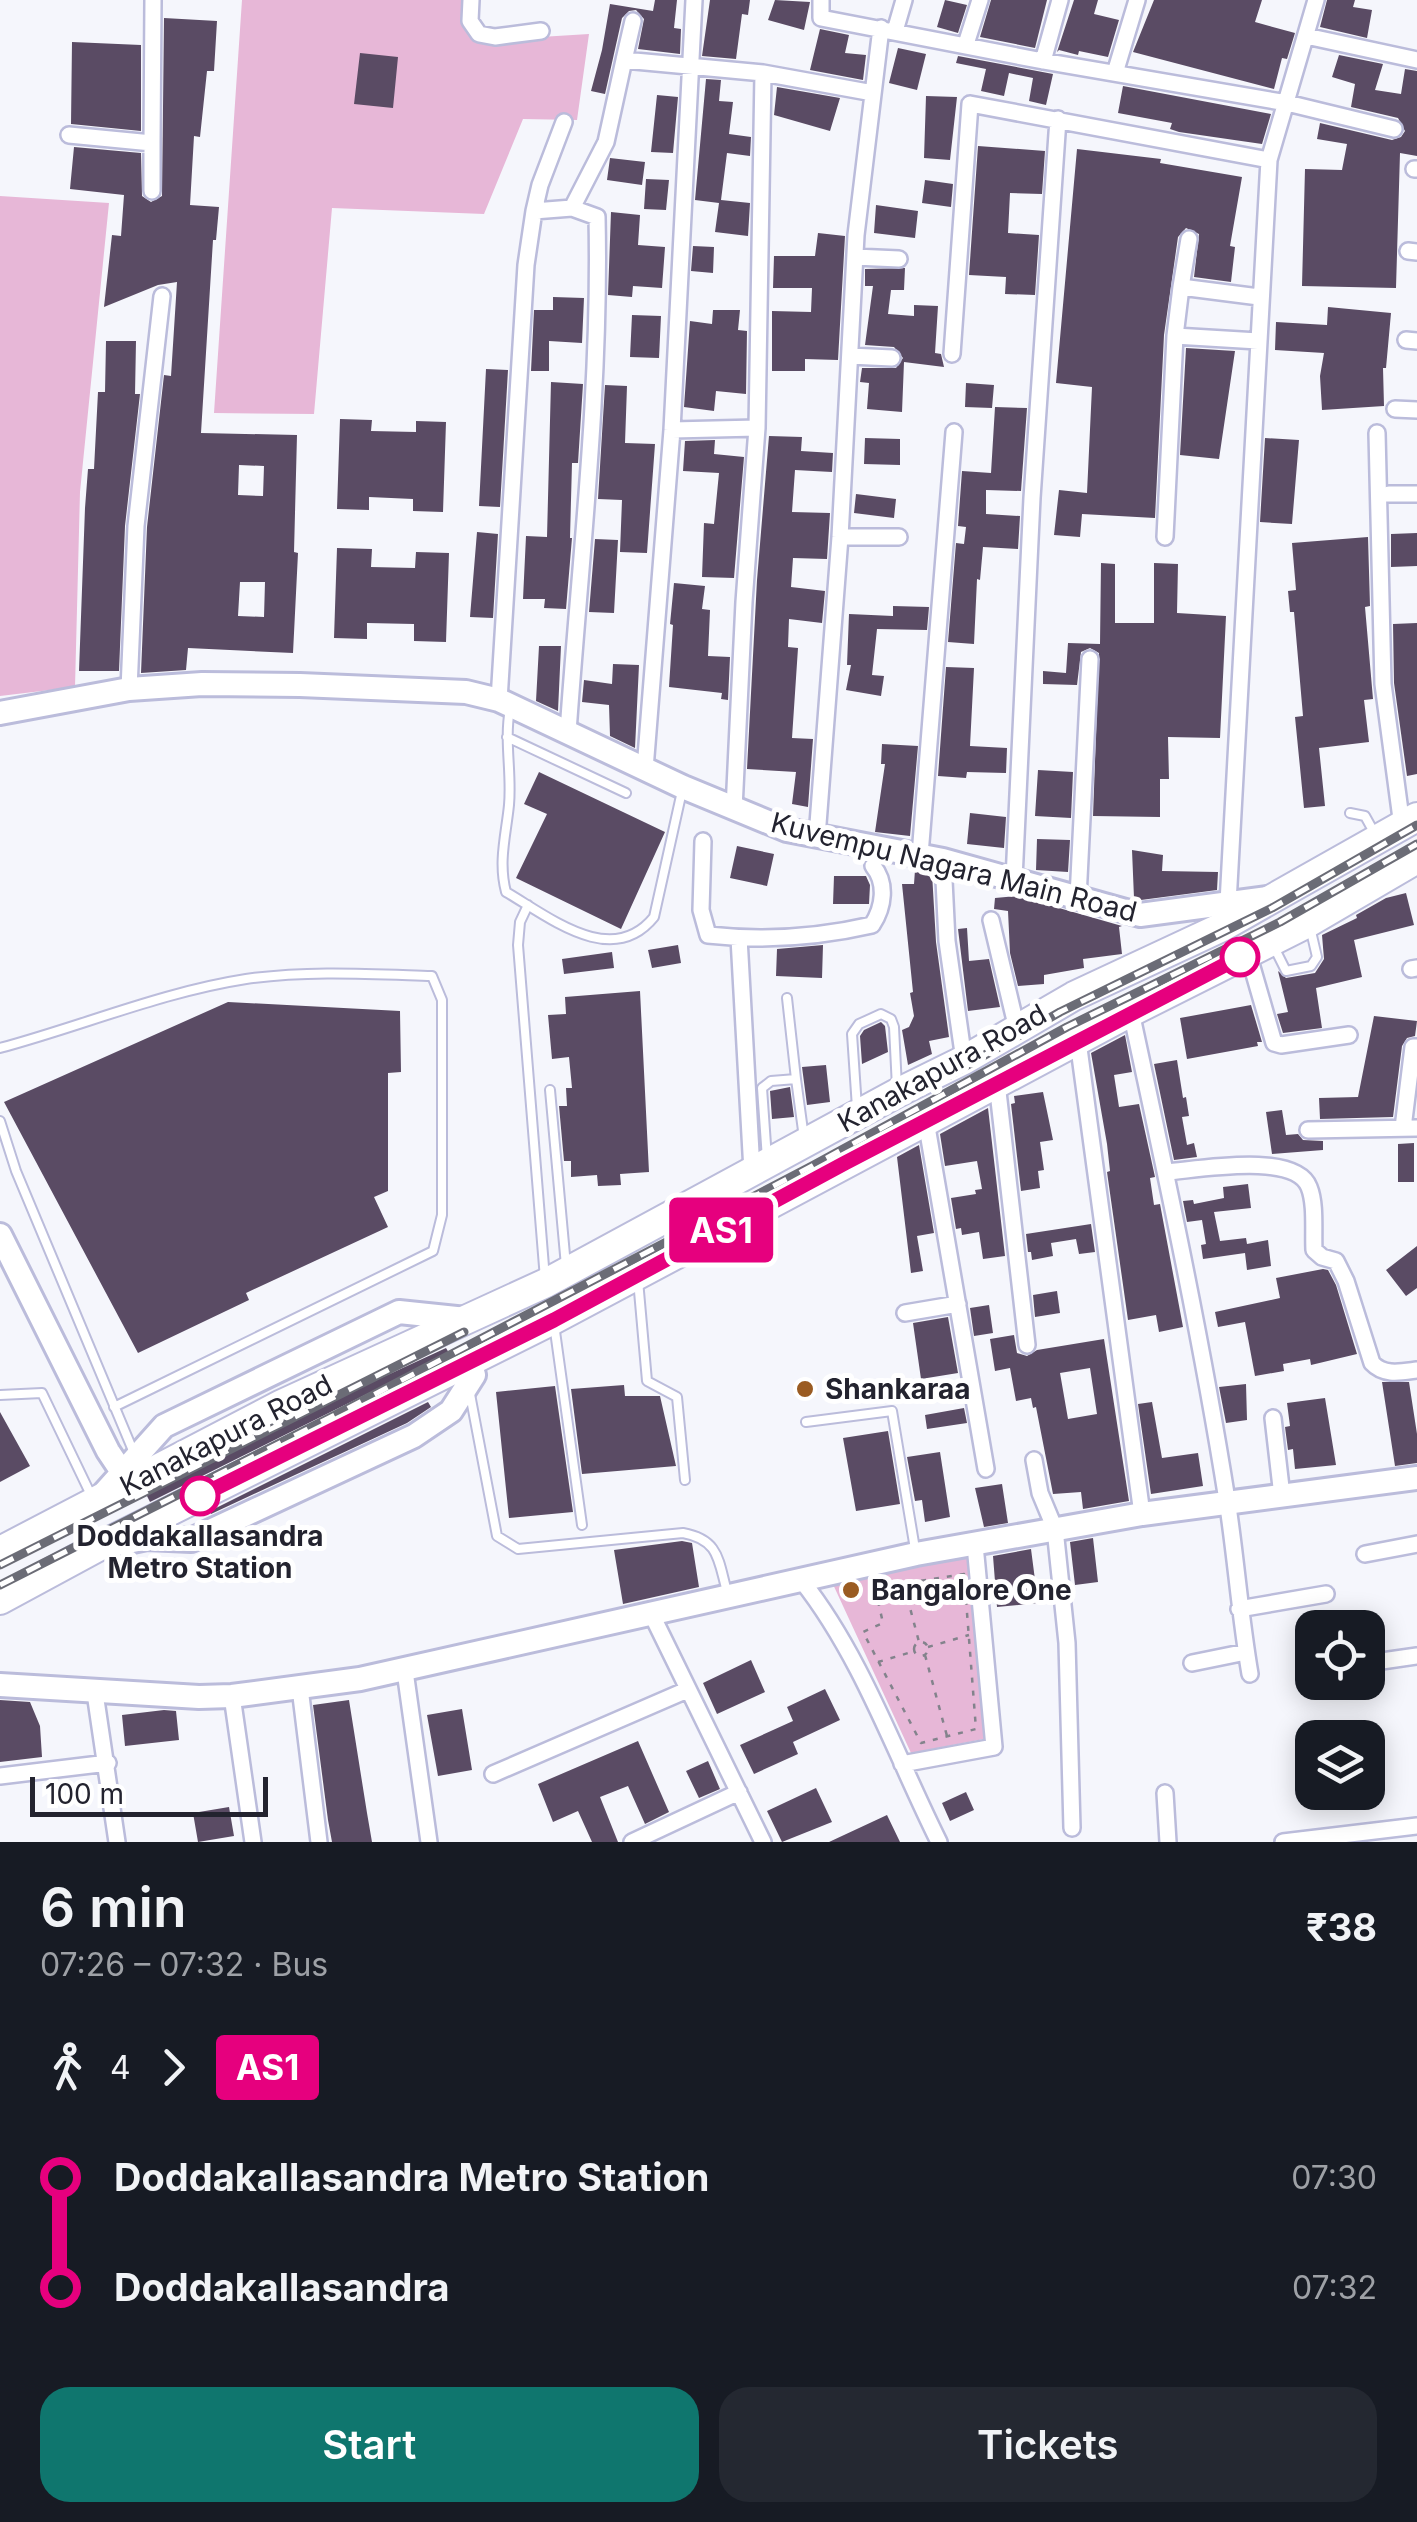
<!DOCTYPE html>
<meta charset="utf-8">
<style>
body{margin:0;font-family:Inter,sans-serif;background:#242831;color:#f1f3f6;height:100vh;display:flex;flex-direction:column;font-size:38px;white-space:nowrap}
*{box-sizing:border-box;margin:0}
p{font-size:32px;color:#9ea1a6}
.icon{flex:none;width:55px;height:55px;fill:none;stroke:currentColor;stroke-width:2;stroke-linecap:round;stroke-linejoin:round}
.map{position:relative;height:1842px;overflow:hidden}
.panel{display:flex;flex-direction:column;background:#171b24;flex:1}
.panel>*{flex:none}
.badge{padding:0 20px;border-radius:8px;font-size:35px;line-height:65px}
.buttons{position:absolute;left:1295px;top:1610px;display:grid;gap:20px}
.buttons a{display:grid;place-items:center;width:90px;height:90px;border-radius:20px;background:#171b24;box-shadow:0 5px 25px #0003;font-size:50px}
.scale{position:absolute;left:30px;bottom:25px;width:238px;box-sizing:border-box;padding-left:10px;border:5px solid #23232f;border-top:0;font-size:28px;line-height:35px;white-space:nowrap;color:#23232f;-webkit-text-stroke:8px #fff;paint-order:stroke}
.map>.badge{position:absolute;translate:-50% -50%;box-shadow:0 0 0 5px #fff}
.legs{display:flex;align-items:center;gap:15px;height:110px;padding:0 40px;font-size:32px}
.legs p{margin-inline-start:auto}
.headline{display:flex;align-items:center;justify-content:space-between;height:170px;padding:0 40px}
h1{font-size:55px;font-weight:600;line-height:75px}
.primary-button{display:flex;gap:20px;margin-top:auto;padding:20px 40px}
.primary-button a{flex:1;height:115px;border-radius:30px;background:#0f766e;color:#fff;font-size:40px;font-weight:600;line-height:115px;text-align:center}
.primary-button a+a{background:#242831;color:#f1f3f6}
ul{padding:0 40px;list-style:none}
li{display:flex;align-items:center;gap:35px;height:110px;font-size:38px}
li i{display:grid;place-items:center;width:15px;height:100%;margin:0 12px;background:currentColor}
li i::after{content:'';width:25px;height:25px;margin:-12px;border:8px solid;border-radius:50%;background:#171b24}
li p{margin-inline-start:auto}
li:first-child i{background:linear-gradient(#0000 50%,currentColor 0)}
li:last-child i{background:linear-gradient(currentColor 50%,#0000 0)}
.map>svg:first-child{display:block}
</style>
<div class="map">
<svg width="1417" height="1842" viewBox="0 0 1417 1842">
<rect width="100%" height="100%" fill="#f5f6fc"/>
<path fill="#e7b7d7" d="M242,0h236l-3,41 114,-7 -12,86 -54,-1 -39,95 -152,-6 -18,206 -100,-1z
M0,196l109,7 -29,289 -5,195 -75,9z
M968,1552l16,187 -73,14 -80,-173z"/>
<path fill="#5a4b64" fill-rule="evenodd" d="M655,0h22l-3,28 7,1 -1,25 -42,-5 6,-30 -8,-9 -7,1 -7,7 -17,76 -14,-3 11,-41 8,-46 43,7z
M710,0h40l-2,15 -6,-1 -6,45 -34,-3z
M775,0l35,2 -6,28 -36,-10z
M945,0l22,5 -9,28 -21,-6z
M991,0h56l-12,48 -55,-11z
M1074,0h24l-4,14 25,6 -11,37 -29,-6 -1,4 -19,-5 -2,2z
M1154,0h108l-7,22 40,11 -8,26 -5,-1 -8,31 -141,-37z
M1327,0h28l-2,7 19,3 -5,28 -47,-11z
M164,18l53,3 -3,50h-7l-7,66 -6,-1 -4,69 29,2 -3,33h-3l-12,193 96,2 -3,117 4,1 -5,100 -105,-5 -2,22 -45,3 6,-146 17,-152 7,1 6,-94 -19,3 -54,22 8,-72 9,1 3,-41 -54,-6 4,-42 67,6 1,43 9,6 11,-6zM239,465l25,1 -1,30 -25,-1zM240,582h25l-1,35 -26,-1z
M820,29l29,6 -4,18 21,2 -3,25 -53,-10z
M72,42l69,3v86l-70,-7z
M898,48l28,6 -9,36 -28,-7z
M360,53l38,4 -5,51 -39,-4z
M1339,55l44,9 -8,26 26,4 4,-25 12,2v85l-17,-3 -4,135 -94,-2 3,-117 37,1 5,-26 -30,-5 3,-16 72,17 9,-3 4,-6 -7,-13 -47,-11 4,-23 -23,-7z
M958,56l95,18 -7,31 -17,-4 4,-23 -24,-5 -5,23 -23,-5 5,-22 -30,-6z
M706,79l15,1 -2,21 14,1 -4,32 22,3 -1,19 -23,-3 -6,47 29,3 -2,33 -33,-4 4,-29 -24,-3z
M1123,86l148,28 -9,30 -83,-12 -9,-3 2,-6 -54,-10z
M777,87l63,11 -10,33 -56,-16z
M657,95l21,2 -5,56 -22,-1z
M926,96l31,1 -7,63 -26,-2z
M978,146l67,5 -3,43 -32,-1 -2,40 31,2 -4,60 -30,-1 1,-17 -37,-2z
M1077,149l84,10 -1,4 82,14 -12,69 5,1 -4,35 -37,-5 5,-43 -13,-6 -8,9 -14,98 -9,183 -73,-4 -2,23 -26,-2 5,-45 28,3 5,-106 -36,-4z
M610,158l35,4 -3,23 -35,-5z
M646,179l23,1 -3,30 -22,-1z
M925,180l28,4 -2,23 -29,-4z
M876,205l42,6 -3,27 -41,-5z
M611,212l29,3 -2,30 27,2 -3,41 -29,-2 -1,11 -24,-2z
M818,233l27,3 -7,124 -33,-1v12h-33v-60l39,1 1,-24h-39l1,-32h41z
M693,246l21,1 -1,26 -22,-2z
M905,268l-1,22h-13l-3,24 26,2v-11l24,1 -3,47 6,1 3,13 -40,-5 -2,50 -35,-3 2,-26 -9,-1 2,-14h34l7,-10 -9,-11 -29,-2 8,-59h-8v-17z
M553,297l31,1 -2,45 -33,-2v30h-18l3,-61h19z
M1328,307l63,6 -5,55h-3l1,38 -62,4 -2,-34 4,-23 -49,-3 1,-28 51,3z
M713,310h27l-2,20 9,1 -1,63 -30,-3 -2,20 -30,-4 6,-86 22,3z
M632,315l29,1 -2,42 -29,-1z
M106,341h30l-1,53h5l-15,132 -6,145h-40l6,-163 3,-39h6l4,-77h7z
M1186,348l49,3 -16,108 -39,-4z
M486,369l22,1 -8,137 -21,-1z
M551,382l32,2 -5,79h-6l-2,75h2l-6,71 -22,-1 1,-9h-22l3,-63 21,1z
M966,383l28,2 -2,23 -27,-1z
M605,385l22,1 -2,57 30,1 -8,109 -27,-1 2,-52 -24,-1z
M995,407l32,1 -6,83 -35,-1v24l34,2 -2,33 -35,-2 -3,33 -3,-1 -3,65 -26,-2 8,-99 8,1 2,-17 -8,-1 4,-55 29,2z
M340,419l32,1 -1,11 45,1v-11l30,1 -3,90 -30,-1v-12l-44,-2v13l-32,-1z
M769,436l33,1 -1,14 32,2 -1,19 -37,-2 -3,42 38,1 -3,46 -34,-1 -2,29 34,4 -3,32 -33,-4 -1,28 10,1 -6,90 21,1 -5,68 -16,-3 4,-32 -49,-3 10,-189z
M865,438l35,1v26l-36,-1z
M1265,438l34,2 -7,84 -32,-2z
M715,440l-1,14 30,3 -10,121 -32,-1 2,-54 10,1 5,-51 -36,-2 2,-30z
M856,494l40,5 -2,19 -40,-5z
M477,532l21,2 -5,84 -23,-1z
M1417,533v33l-26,1v-33z
M1368,537l2,69 -5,1 8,92 -9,1 5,42 -50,6 6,58 -21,2 -9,-91 8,-1 -9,-104h-4l-2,-21 8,-1 -4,-47z
M595,539l23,1 -4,73 -25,-1z
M337,548l35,1 -1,18 44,1 1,-16 33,1 -3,89 -32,-1v-17l-47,-1v16l-33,-1z
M1101,563l14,1v59h39v-60l24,1 -1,49 49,3 -6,122 -52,-1 1,42h-9v38l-67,-1 6,-163 -9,-5 -9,4 -4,33 -34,-1v-13l23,2 2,-30 32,1z
M674,583l31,3 -3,23 8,1 -2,46 22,1 -2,43 -7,-1 1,-6 -53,-6 4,-62 -3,-1z
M893,606l36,1 -2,23 -50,-1 -5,46 12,1 -3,20 -35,-6 5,-25h-4l2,-51 44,2z
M1417,623v151l-10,2 -13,-93 -1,-59z
M539,646h22l-3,65 -22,-10z
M613,664l26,1 -4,83 -25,-12 -1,-31 -27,-3 2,-22 28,4z
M946,667l28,1 -4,78 37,2 -1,25 -39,-1 -1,6 -28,-2z
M882,744l36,2 -8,90 -35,-4 10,-68h-4z
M1038,770l35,2 -2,46 -36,-2z
M539,772l126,60 -44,97 -105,-51 31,-64 -23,-10z
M970,813l36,4 -2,31 -37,-4z
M1037,839l33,1 -2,32 -32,-2z
M737,846l37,8 -7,32 -37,-8z
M1132,850l31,5 -1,16 56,1 -1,18 -76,10 -7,-2z
M915,870l17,3 4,69 13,95 -20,4 3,13 -24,11 -6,-35 7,-3 5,-11 -4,-23 3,-1 -11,-108h12z
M834,876h32l4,9 -1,19h-36z
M1406,893l8,32 -60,15 8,37 -46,11 6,40 -39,5 -6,-19 11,-2 -10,-41 8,7 29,-5 9,-14 -2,-24 35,-17 -1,-3 30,-17z
M1017,896l105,30 -3,1 3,27 -39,5 1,9 -40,7v9l-26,2 -8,-33 -2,-42 -14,-2 1,-11z
M967,928l2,33 20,-2 11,48 -32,4 -10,-82z
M678,945l3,18 -29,5 -4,-18z
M823,945l-1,33 -46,-2 1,-27z
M612,952l2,16 -50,6 -2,-15z
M640,991l9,181 -29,2 1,11 -23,1 -1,-11 -26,2v-16h-7l-5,-55h8l-1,-18h6l-3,-31 -17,2 -4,-44 18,-1 -1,-17z
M228,1002l172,9 1,61 -13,1v118l-14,6 14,30 -142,66 3,7 -111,53 -134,-251z
M1251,1005l11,37h-5l1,4 -71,13 -7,-41z
M1374,1016l43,5 -2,15 -8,2 -5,8 -9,71 -73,2 -1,-21 39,-1z
M881,1022l4,4 3,26 -26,12 -2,-28 4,-6z
M1125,1035l7,37 -18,3 5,32 20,-3 16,73 -5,1 4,27 6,-1 23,123 -24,5 -3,-17 -28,5 -21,-148 3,-1 -3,-27 -16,-91z
M1177,1060l6,38 3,-1 3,19 -7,1 5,28 7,-2 3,14 -23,3 -20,-96z
M826,1065l4,37 -23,3 -5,-38z
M790,1087l4,30 -22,2 -2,-28z
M1043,1092l10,48 -13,2 4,28 -6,1 2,17 -19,3 -10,-87 4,-1 -1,-7z
M988,1108l17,148 -22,3 -4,-27 -17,3 -1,-7 -5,1 -5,-31 25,-4 -1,-4 7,-1 -5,-28 -32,5 -5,-32z
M1282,1110l4,25 12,-1 5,6 20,1v9l-51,4 -6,-42z
M1414,1143v39h-16v-38z
M919,1145l15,88 -17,3 6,35 -12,2 -14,-116z
M1248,1184l3,24 -37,4 6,29 26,-3 1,6 21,-4 3,26 -24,4 -2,-17 -42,6 -2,-14 5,-1 -4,-24 -15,2 -4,-21 10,-1 1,4 30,-6 -1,-11z
M1091,1224l4,28 -16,2 -3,-15 -25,4 2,13 -21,4 -1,-8h-3l-2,-18z
M1417,1246v42l-11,8 -20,-26z
M1323,1269l5,1 8,15 21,69 -46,11 -1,-6 -27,5 1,7 -29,5 -10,-54 -27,5 -3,-15 65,-14 -4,-20z
M1057,1291l3,22 -25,4 -2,-22z
M989,1305l4,28 -19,3 -4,-28z
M948,1317l10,56 -37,6 -8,-56z
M1014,1335l3,18 10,3 10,-6 67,-11 25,162 -46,8 -2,-17 -28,2 -17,-87 -3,1 -2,-10 -15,3 -6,-33 -15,3 -5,-32zM1090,1368l7,46 -29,5 -8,-46z
M446,1348l3,5 -299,149 -4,-8 144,-74z
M1382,1382h27l8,52v29l-22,3z
M1246,1384l1,36 -21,3 -7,-36z
M624,1385l1,11h35l16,70 -94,8 -11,-85z
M555,1386l18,126 -64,6 -13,-126z
M1325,1398l11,67 -41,4 -2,-20 -5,1 -3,-23 5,-1 -3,-23z
M428,1402l3,5 -24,16 -196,91 -1,-3z
M1152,1402l10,56 36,-5 5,33 -52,8 -13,-90z
M964,1408l3,15 -40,6 -2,-14z
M0,1412l30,54 -30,16z
M888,1431l12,73 -44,7 -13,-73z
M940,1452l10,65 -25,5 -3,-22 -7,1 -8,-44z
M1002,1484l6,39 -24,4 -9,-39z
M1093,1538l5,44 -23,3 -5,-43z
M682,1541l10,2 7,44 -76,17 -9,-54z
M1031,1549l7,54 -41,4 -4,-51z
M751,1660l14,32 -48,22 -14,-31z
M825,1689l15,31 -47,22 5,12 -44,20 -14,-29 53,-24 -6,-14z
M0,1700l30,2 10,24 2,31 -42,5z
M349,1700l18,113 5,29h-40l-4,-22 -15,-115z
M462,1709l10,61 -34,6 -11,-61z
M164,1710l12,1 3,29 -54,6 -3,-31z
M638,1741l31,71 -24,12 -17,-38 -28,11 18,45h-26l-14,-31 -25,11 -15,-38z
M708,1761l12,28 -21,9 -13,-27z
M816,1788l16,34 -50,20 -15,-31z
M966,1792l8,18 -24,11 -8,-18z
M229,1807l5,29 -36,6 -5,-29z
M887,1815l13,27h-71z"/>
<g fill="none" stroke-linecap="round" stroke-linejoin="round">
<g stroke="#bbbcdb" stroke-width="12">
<path id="lane" d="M510,709c-6,32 2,64 -1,96 -3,30 -11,57 -3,87 43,25 106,77 148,25l28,-126
M507,737l119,56
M1350,813l15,3 10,18
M528,905l-8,17 -2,23 27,334
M1274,947l12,24 25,-5 6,-9 -7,-30
M787,998l9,81
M0,1048c82,-22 162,-56 246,-69 61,-9 125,-5 186,-3l10,24v215l-9,36 -319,156
M550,1090l16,176
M857,1108l-5,-74 7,-10 22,-10 10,5 3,8 3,61
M0,1121l16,50 118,282
M767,1159l-5,-71 9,-7 25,-2 8,59
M638,1280l9,101 30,16 8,83
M554,1324l28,201
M470,1394l27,142 21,13 165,-16c38,7 35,29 45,62
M0,1395l42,-2 49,102
M806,1422l86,-11 23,138"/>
</g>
<g stroke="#bbbcdb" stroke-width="20">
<path id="street" d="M471,0l-1,21 9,13 16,3 46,-6
M821,0v18l222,43 244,42 107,26
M633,21l-9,39 139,13 110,20
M895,31l9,-31
M1306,36l111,24
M966,44l14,-44
M1043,61l17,-61
M1115,73l22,-73
M69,135l83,8v48
M152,143l1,-143
M1414,169h3
M572,208l34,-66 18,-82
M534,211l6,-26 24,-63
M1189,239l-8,48 78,10
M1408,251l9,1
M855,257l44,2
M1175,336l83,5
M1406,340l11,1
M952,354l18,-250 299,56
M850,356l42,2
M1395,409l22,1
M672,430l85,-2 6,-355
M1377,433l6,251 19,142
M1389,494h28
M840,537h59
M1165,537l10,-201 6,-49
M129,689l7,-163 26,-230
M499,700l27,-435 8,-54 38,-3 25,9c4,172 -17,344 -29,515
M645,769l27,-339 22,-430
M734,809l10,-207 13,-174
M817,837l23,-300 16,-302 25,-207
M703,841l-2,69 7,25c54,6 112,2 164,-10 12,-18 15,-42 1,-59
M920,855l34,-423
M943,860l4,81 17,119
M1014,879l18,-381 26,-379
M1078,898l12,-239
M1228,903l41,-743 47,-160
M991,920l26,109
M739,938l13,233
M1248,953l26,90 7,2 68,-10
M1411,969l6,-1
M1131,1012c35,162 70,324 96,488 9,58 13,116 23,174
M1078,1041l64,473
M997,1083l30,262
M926,1121l60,348
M1403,1128l10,-81h4
M1308,1130l109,-2
M1166,1172c30,-2 129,-21 143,15 7,17 4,44 5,63l8,7 14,4 10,20 26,82c12,13 29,9 45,7
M905,1313l53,-9
M1273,1418l9,78
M1034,1460l6,33 15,36 12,114 5,185
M1365,1554l52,-10
M802,1581c60,76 94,175 137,261
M1239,1609l87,-15
M650,1611l113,231
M1192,1663l54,-11
M1368,1663l49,-7
M405,1671l24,171
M300,1688l19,154
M95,1693l22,149
M232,1696l21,146
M902,1764l92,-17 -19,-202
M493,1774l194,-84
M0,1776l108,-13
M1165,1793l3,49
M632,1842l107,-50
M1283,1842l134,-16"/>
</g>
<g stroke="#bbbcdb" stroke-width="28">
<path id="secondary" d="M0,713l129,-24 73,-5 98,1 166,7 33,8 184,87 104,43 156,30 197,55 128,-17
M0,1235l108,216 14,21
M104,1493l60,-67 235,-114 67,7
M118,1544l29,-6 44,2 223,-104 37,-25 23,-36 -4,-13
M0,1685l199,12 33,-1 128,-17 556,-125 226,-40 275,-36"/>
</g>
<g stroke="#bbbcdb" stroke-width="32">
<path id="highway" d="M0,1551l282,-147 264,-121 351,-190 67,-33 110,-64 148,-69 195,-110
M0,1600l98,-53 455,-227 578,-308 175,-88 111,-65"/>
</g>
<path stroke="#83838c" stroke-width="2.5" stroke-dasharray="5 8" stroke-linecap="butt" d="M964,1574l12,155 -55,14 -58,-111 20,-9 -8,-35z
M904,1585l15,57
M914 1649a7 7 0 1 1 14 0a7 7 0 1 1-14 0Z
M928,1647l41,-12
M925,1655l22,81
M878,1662l37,-11"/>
<use href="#lane" stroke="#fff" stroke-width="8"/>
<use href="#street" stroke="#fff" stroke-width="15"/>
<use href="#secondary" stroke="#fff" stroke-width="22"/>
<use href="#highway" stroke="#fff" stroke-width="28"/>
<g stroke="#6b6c76" stroke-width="9">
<path id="rail" d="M950,1075l110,-63 212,-104 145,-83
M0,1565l464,-233
M0,1585l335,-170 477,-249 255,-139 213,-105 137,-78"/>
</g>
<use href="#rail" stroke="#fff" stroke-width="5" stroke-dasharray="15" stroke-linecap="butt"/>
</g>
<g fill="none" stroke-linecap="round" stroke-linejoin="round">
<g stroke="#fff" stroke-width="22">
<path id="line-1" d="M200,1496l354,-176 291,-157 395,-206"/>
</g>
<use href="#line-1" stroke="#e6007e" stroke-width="15"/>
</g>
<g fill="#fff" stroke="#e6007e" stroke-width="5">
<circle cx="1240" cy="957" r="18"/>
<circle cx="200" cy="1496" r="18"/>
</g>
<g fill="#9a5b22" stroke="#fff" stroke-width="4">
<circle cx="805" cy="1389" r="10"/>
<circle cx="851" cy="1590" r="10"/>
</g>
<g text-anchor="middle" stroke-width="10" stroke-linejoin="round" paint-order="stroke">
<g font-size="28" fill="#23232f" stroke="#fff">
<text transform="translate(954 867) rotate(14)" y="10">Kuvempu Nagara Main Road</text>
<text transform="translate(942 1068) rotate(-29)" y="10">Kanakapura Road</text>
<text transform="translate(226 1435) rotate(-27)" y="10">Kanakapura Road</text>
</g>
<g font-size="28" font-weight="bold" fill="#23232f" stroke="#fff" text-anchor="start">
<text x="825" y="1399">Shankaraa</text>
<text x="871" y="1600">Bangalore One</text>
</g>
<g font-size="28" font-weight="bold" fill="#23232f" stroke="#fff">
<text x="200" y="1546">Doddakallasandra<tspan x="200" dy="32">Metro Station</tspan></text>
</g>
</g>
</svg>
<div class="buttons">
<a><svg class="icon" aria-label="locate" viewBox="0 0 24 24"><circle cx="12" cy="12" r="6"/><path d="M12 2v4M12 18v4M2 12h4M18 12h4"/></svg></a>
<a><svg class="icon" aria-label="layers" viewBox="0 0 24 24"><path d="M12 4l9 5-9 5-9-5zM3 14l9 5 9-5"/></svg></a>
</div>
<div class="scale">100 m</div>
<b class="badge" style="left:721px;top:1230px;background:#e6007e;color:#fff">AS1</b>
</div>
<section class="panel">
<div class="headline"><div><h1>6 min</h1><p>07:26 – 07:32 · Bus</p></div><b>₹38</b></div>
<div class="legs"><svg class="icon" aria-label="walk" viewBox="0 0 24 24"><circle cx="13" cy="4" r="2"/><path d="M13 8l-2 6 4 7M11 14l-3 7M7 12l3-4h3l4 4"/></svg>4<svg class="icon" aria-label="forward" viewBox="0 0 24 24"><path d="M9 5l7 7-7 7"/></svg><b class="badge" style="background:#e6007e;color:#fff">AS1</b></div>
<ul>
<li><i style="color:#e6007e"></i><b>Doddakallasandra Metro Station</b><p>07:30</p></li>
<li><i style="color:#e6007e"></i><b>Doddakallasandra</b><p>07:32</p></li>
</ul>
<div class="primary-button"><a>Start</a><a>Tickets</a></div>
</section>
